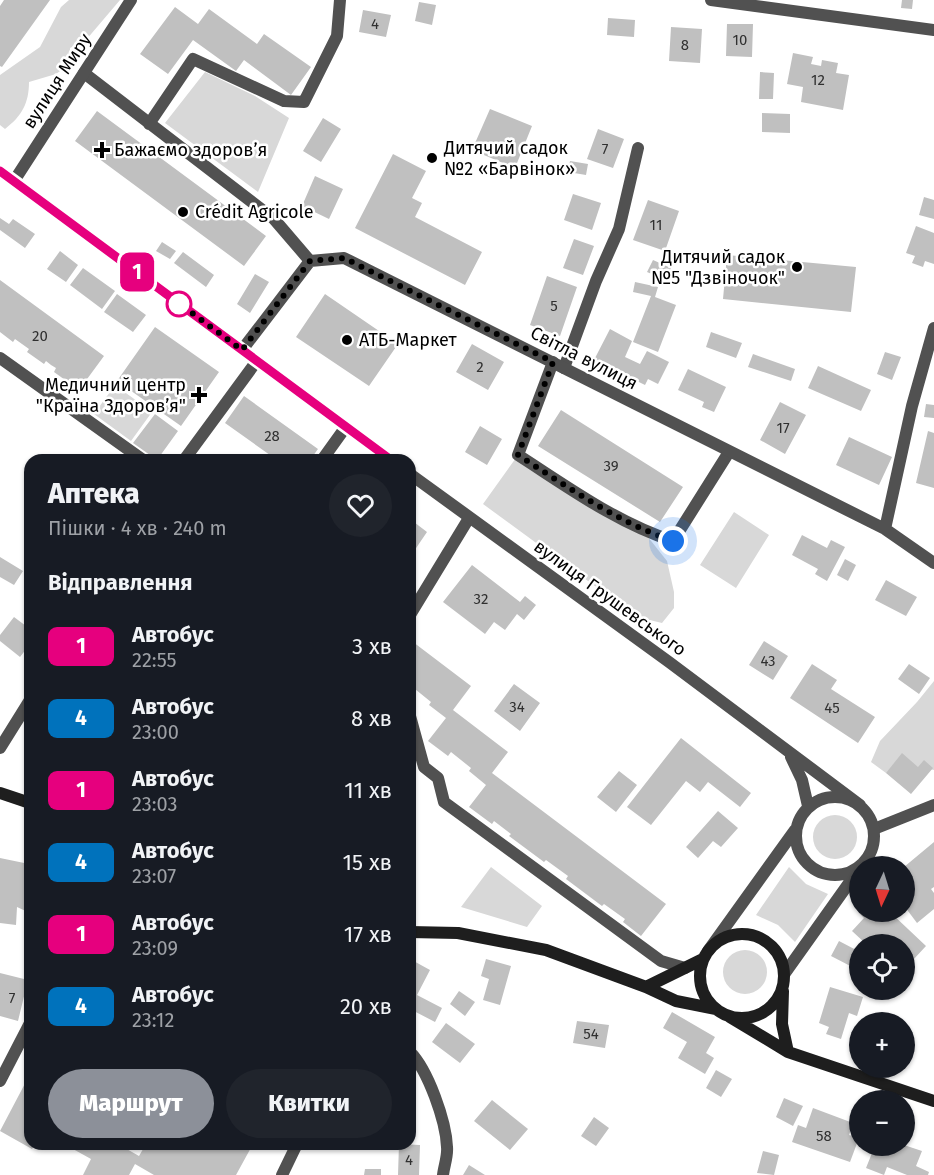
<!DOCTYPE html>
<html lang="uk">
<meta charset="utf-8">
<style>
body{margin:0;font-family:"Fira Sans",sans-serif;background:#20242c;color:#f1f3f6;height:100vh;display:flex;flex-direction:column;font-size:22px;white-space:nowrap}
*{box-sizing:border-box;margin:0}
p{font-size:20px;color:#9ea1a6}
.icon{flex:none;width:33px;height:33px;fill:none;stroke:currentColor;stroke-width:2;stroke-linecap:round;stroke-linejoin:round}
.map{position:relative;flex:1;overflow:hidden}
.panel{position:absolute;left:24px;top:454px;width:392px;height:696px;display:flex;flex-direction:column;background:#171b24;border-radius:18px;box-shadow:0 2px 4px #0004}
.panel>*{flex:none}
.badge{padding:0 12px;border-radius:9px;font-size:21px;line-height:39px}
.needle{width:39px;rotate:184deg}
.buttons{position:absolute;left:849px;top:856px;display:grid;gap:12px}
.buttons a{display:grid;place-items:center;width:66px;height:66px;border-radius:50%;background:#171b24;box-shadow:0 2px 4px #0004;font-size:30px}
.you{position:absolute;width:30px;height:30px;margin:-15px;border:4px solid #fff;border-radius:50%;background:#1a73e8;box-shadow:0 0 0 9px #1a73e833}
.map>.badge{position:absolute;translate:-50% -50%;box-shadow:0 0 0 3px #fff}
h2{padding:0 24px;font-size:22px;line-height:54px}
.round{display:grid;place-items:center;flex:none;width:63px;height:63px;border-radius:32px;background:#20242c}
.headline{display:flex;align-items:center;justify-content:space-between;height:102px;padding:0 24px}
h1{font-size:28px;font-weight:800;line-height:45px}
.button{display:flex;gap:12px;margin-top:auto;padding:12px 24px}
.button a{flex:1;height:69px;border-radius:36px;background:#8c9099;color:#fff;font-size:24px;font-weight:800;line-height:69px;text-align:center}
.button a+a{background:#20242c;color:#f1f3f6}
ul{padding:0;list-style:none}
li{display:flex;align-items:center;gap:18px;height:72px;padding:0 24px}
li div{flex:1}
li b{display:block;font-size:22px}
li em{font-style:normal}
li .badge{min-width:66px;font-weight:700;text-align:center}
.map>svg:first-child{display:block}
</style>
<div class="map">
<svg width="934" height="1175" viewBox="0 0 934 1175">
<rect width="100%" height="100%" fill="#fff"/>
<path fill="#d8d8d8" d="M69,0h51l-34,40 -16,8 1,15 -15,11 -27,8c0,21 -7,34 -24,47l-5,-4v-50l40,-28 21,-40z
M205,72l50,24 34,22 -31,74 -93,-69z
M115,385l37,27 -21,29 -37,-27z
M518,455l126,77 23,29 7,31v16l-12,15 -25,-6 -154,-113z
M734,512l35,23 -33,53 -36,-23z
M934,681v89l-27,-5 -21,8 -15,-11 9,-21 37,-39z
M813 837a22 22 0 1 1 44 0a22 22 0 1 1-44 0Z
M491,867l51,39 -15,21 -66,-20z
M789,867l17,17 22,10 -33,48 -17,-17 -22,-10z
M723 972a22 22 0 1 1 44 0a22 22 0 1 1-44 0Z"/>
<path fill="#c0c0c0" d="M4,0h46l-48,67 -2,-1v-60z
M902,0h11l-1,9 -11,-1z
M419,2l17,3 -4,20 -17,-4z
M175,7l23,17 11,-15 48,35 7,-10 47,33 -20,28 -47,-35 -8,11 -43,-31 -25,34 -28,-20z
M363,10l28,5 -5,22 -27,-5z
M608,18l27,2 -1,17 -27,-2z
M727,24h26l-1,33 -26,-1z
M671,27l31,2 -2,34 -31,-2z
M793,53l20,4 -2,7 10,2 1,-6 16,3 -2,10 13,2 -6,35 -42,-8 2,-15 -16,-3z
M760,72l14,1 -1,26h-14z
M490,109l42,17 -17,42 -43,-18z
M97,111l169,125 -22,30 -169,-125z
M762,113l28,1v19l-28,-1z
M323,118l18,11 -20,33 -18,-11z
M598,129l26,10 -11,29 -26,-9z
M393,154l33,17 -14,27 10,5 -7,14 67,35 -17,33 -110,-57z
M570,161l18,3 -2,11 -18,-3z
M315,176l28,13 -14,30 -27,-13z
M573,194l28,9 -9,27 -28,-10z
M924,197l10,3v19l-15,-4z
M648,200l31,11 -14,40 -32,-11z
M0,218l9,6 4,-5 22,15 -10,14 -25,-18z
M916,226l18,7v31l-9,-3 -2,6 -11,-4 3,-7 -9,-3z
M574,239l20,7 -11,29 -20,-7z
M162,242l14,9 -6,8 -14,-8z
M60,251l18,14 -12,17 -19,-13z
M183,252l31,23 -8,12 -32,-24z
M727,255l129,12 -5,45 -128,-13z
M653,260l18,8 -5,12 -19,-8z
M83,268l32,23 -13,18 -32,-24z
M255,274l14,8 -19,31 -13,-9z
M547,276l30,11 -17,49 -30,-11z
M0,280l104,76 -25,34 -25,-18 2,-4 -5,-3 -5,-4 -2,3 -17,-12 2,-3 -14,-10 -2,3 -13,-10z
M635,282l23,5 -3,10 21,8 -18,47 -25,-10 18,-46 -18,-4z
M117,294l29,21 -13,17 -29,-20z
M325,294l73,50 -29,42 -73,-49z
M155,327l64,45 -38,54 -64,-45z
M610,329l22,12 -7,16 15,7 7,-13 22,11 -11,22 -10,-5 -3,6 -51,-25z
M711,332l31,11 -6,15 -30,-11z
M472,344l32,18 -16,28 -32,-18z
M885,352l16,5 -9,23 -15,-6z
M753,354l42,15 -4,12 -43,-14z
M818,366l53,24 -10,21 -53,-23z
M688,369l38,18 -12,25 -12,-5 2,-5 -26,-12z
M244,396l74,53 -8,11h-33l-52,-37z
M780,402l26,13 -21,39 -25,-14z
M926,404l8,1v13l-10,-1z
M561,410l122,77 -23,35 -122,-76z
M155,414l23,17 -21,29 -24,-17z
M480,426l22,13 -15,26 -22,-13z
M928,431l6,2v55l-18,-5z
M849,437l43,20 -13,28 -43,-20z
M410,519l17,13 -17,25z
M802,535l25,13 4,-8 14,7 -18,34 -12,-7 3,-5 -26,-14z
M0,557l23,14 -9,14 -14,-8z
M845,559l11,6 -8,16 -11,-6z
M472,565l48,37 5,-6 11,9 -12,15 -7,-6 -12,16 -11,-8 -9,12 -42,-32z
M886,580l31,17 -11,19 -31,-16z
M14,617l16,12v15l-10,13 -20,-16v-6z
M764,641l24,15 -15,24 -24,-15z
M413,642l58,44 -18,24 55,42 -16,21 174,131 -25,32 -18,-14 2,-3 -21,-15 -2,2 -36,-27 2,-3 -22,-16 -2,2 -35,-26 2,-2 -17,-13 -2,3 -23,-17 17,-22 -17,-14 2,-3 -20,-16 -3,4 -20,-15 18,-23 -17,-13 2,-3 -21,-17v-38z
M812,664l25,16 -6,9 44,28 -17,26 -68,-45z
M909,664l21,14 -11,16 -21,-15z
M514,684l26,19 -20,28 -26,-20z
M681,738l70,55 -11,14 -32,-25 -8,10 -14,-11 -35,44 -24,-18z
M902,753l16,14 6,-7 9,8 -22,26 -25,-21z
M619,771l18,14 -21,27 -19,-15z
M718,811l20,17 -17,19 -8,-6 -15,17 -12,-11z
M934,842v45l-3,2 3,4v16l-17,14 -12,-16 7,-6 -8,-9v-25z
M0,858l29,6 1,49 -13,-6 -1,18 -16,-2z
M860,912h30l36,34 -13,14 -9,-8v-7h-21l-10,-9 -7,8 -14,-13 12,-13 -5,-5z
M839,941l21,11v19l-29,-15z
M410,959l20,11 -13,25 25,13 -7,14 -25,-13z
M486,959l25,7 -11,39 -17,-5 6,-21 -8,-3z
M0,973l28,7 -10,41 -18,-5z
M830,987l33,10 -6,19 -8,-3 -8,26 -15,-5 3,-7 -10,-4z
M459,991l16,11 -10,14 -15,-12z
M672,1012l43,25 -9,16 8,5 -9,16 -27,-16 9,-16 -24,-14z
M577,1021l32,4 -4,23 -32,-5z
M446,1023l29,21 -15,19 -28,-21z
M716,1070l16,9 -11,18 -15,-9z
M30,1074v70h5l-3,5 -32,-18z
M784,1098l19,8 -10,20 -17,-9z
M492,1100l36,29 -18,21 -36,-29z
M813,1108l40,15 -4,12 10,3 -9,24 -58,-20 6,-17 8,3z
M594,1117l15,11 -13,18 -15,-10z
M64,1144h54l21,12 7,-12h107l-17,31h-82l-19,-11 -6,11h-46l8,-16z
M399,1144l21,1 -1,30h-21z
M904,1145l18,6 -6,15 13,6 -1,3h-21l-20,-8 -3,8 -18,-7 8,-20 12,4 2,-6z
M763,1151l16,4 -5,20 -17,-2z
M469,1165l16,10h-22z
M365,1169h16v6h-17z"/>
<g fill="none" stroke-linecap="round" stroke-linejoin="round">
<path stroke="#515151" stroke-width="12" d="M84,73l190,146 36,42
M149,124l44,-65 91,42 20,1 33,-66 3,-36
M0,358l143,102
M553,362l-35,93c50,32 99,68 155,86l56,-89
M564,368l32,-87 23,-52 19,-81
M322,460l23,-32
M410,615l59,-97
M410,716l14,51 14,11 6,24 217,159 24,7
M0,1081l30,-58
M282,1175l15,-31"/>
<path stroke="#515151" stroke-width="12" d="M711,0l223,30
M14,181l117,-181
M242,350l68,-89 34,-3 541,271 49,34
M184,460l72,-98
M885,529l27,-123 22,-78
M0,748l30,-48
M874,829l60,-24
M410,1052c18,18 36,69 37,95 1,9 -3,19 -4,28"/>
<path stroke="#515151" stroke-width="12" d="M0,171l391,289
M410,474l259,188 191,143
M791,757l11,23 6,26
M796 836a39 39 0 1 1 78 0a39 39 0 1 1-78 0Z
M708,951l87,-121
M785,973l74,-104"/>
<path stroke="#1e1e1e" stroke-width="12" d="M0,793l30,10
M410,932l48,1 88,17 100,37 30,14 40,8
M700 976a42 42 0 1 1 84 0a42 42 0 1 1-84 0Z
M646,987l57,-28
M783,991l-1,33 6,28
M730,1017l58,35 146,49"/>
</g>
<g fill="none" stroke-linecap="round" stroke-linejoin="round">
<g stroke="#fff" stroke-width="14">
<path id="line" d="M0,171l391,289"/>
</g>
<use href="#line" stroke="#e6007e" stroke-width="9"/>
<path stroke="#000" stroke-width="6" stroke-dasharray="0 10.8" d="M179,304l-6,-5 69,51 68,-89 34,-3 209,104 -35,93c50,32 99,67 155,86"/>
</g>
<g fill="#000" stroke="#fff" stroke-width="2">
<path d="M99 141h6v6h6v6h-6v6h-6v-6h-6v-6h6z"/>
<circle cx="432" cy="158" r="6"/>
<circle cx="183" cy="212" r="6"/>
<circle cx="797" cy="267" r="6"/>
<circle cx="347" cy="340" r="6"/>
<path d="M196 386h6v6h6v6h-6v6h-6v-6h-6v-6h6z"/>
</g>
<circle fill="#fff" stroke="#e6007e" stroke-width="3" cx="179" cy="304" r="12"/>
<g text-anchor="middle" stroke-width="5" stroke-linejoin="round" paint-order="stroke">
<g font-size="15" fill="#303030">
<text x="375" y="29">4</text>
<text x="740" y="45">10</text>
<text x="685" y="50">8</text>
<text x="818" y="85">12</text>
<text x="605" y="154">7</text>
<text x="656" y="230">11</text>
<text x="554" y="311">5</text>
<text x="40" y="341">20</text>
<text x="480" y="372">2</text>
<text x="783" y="433">17</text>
<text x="272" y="441">28</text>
<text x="611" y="471">39</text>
<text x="481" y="604">32</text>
<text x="768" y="666">43</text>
<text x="517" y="712">34</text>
<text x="832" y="713">45</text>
<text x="12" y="1003">7</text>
<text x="591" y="1039">54</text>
<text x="824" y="1141">58</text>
<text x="409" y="1165">4</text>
</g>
<g font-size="18" fill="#000" stroke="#fff">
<text transform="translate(57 81) rotate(-57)" y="6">вулиця Миру</text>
<text transform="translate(584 358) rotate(27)" y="6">Світла вулиця</text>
<text transform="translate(610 598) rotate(36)" y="6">вулиця Грушевського</text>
</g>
<g font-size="18" fill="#000" stroke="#fff" text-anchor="start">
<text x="444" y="154">Дитячий садок<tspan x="444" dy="21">№2 «Барвінок»</tspan></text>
<text x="114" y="156">Бажаємо здоровʼя</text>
<text x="195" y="218">Crédit Agricole</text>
<text x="785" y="263" text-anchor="end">Дитячий садок<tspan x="785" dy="21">№5 "Дзвіночок"</tspan></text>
<text x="359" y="346">АТБ-Маркет</text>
<text x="186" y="391" text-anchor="end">Медичний центр<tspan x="186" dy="21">"Країна Здоров’я"</tspan></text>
</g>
</g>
</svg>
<div class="buttons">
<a><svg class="needle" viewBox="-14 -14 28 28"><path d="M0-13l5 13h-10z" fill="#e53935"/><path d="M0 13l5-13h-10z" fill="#9ea1a6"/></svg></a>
<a><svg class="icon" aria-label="locate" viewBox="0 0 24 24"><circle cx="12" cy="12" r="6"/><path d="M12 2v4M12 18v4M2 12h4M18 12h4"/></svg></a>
<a>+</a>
<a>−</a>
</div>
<div class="you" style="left:673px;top:541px"></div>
<b class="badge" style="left:137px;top:272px;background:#e6007e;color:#fff">1</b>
<section class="panel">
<div class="headline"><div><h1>Аптека</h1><p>Пішки · 4 хв · 240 m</p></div><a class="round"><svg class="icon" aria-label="heart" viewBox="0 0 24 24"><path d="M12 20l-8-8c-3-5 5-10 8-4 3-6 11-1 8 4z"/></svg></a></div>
<h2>Відправлення</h2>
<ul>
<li><span class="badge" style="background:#e6007e;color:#fff">1</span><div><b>Автобус</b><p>22:55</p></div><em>3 хв</em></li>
<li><span class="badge" style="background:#0072bc;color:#fff">4</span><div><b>Автобус</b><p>23:00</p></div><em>8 хв</em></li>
<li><span class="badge" style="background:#e6007e;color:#fff">1</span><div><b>Автобус</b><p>23:03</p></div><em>11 хв</em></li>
<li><span class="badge" style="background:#0072bc;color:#fff">4</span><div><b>Автобус</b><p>23:07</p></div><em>15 хв</em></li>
<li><span class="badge" style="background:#e6007e;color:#fff">1</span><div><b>Автобус</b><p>23:09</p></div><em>17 хв</em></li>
<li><span class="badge" style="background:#0072bc;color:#fff">4</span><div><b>Автобус</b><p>23:12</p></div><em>20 хв</em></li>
</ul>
<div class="button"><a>Маршрут</a><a>Квитки</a></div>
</section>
</div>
